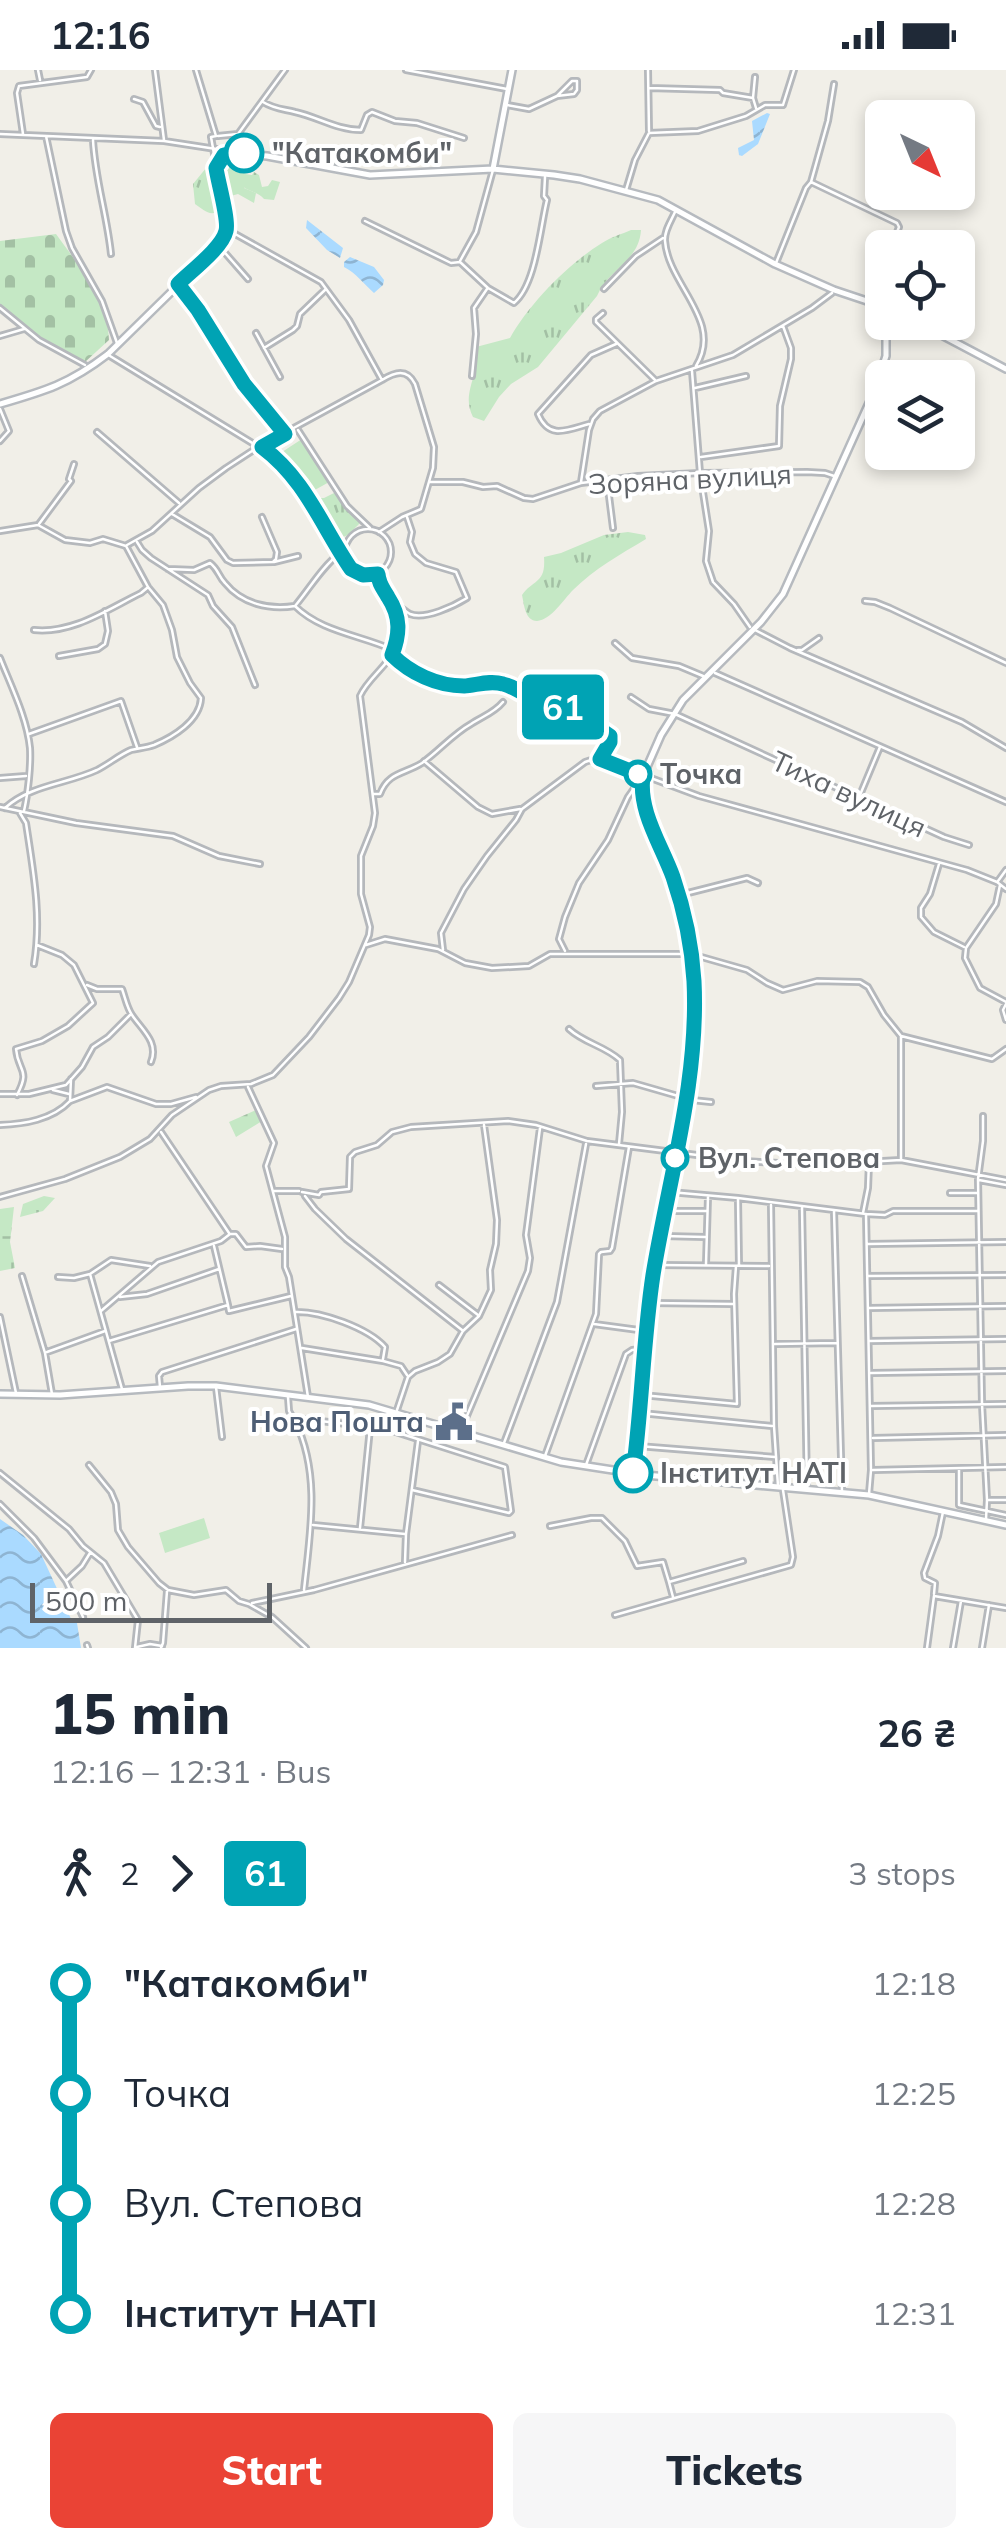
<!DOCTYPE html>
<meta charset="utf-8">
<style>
body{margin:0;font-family:Mulish,sans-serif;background:#f6f6f7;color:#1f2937;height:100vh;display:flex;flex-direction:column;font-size:38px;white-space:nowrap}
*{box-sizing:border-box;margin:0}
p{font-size:32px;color:#747a83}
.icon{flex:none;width:55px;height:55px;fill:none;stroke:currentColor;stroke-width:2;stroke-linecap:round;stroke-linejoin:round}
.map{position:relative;height:1578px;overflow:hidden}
.sheet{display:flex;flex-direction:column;background:#fff;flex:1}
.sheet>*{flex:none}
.badge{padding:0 20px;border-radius:8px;font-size:35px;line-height:65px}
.needle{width:65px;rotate:137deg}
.fabs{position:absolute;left:865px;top:30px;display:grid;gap:20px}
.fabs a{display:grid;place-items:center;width:110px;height:110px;border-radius:15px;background:#fff;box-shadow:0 5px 15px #0003;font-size:50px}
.scale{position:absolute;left:30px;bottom:25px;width:242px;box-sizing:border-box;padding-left:10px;border:5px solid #5f6368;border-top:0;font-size:28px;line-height:35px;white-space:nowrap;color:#5f6368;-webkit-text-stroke:8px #fff;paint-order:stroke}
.map>.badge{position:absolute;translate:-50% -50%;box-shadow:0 0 0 5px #fff}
.legs{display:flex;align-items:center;gap:15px;height:110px;padding:0 50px;font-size:32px}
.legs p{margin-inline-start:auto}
.head{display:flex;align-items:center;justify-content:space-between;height:170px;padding:0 50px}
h1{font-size:55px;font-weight:800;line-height:75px}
.button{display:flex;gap:20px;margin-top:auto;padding:20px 50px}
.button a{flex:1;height:115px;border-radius:15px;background:#ea4335;color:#fff;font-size:40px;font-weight:800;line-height:115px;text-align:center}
.button a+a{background:#f6f6f7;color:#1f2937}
ul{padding:0 50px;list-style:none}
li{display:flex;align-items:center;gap:35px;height:110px;font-size:38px}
li i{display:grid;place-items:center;width:15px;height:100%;margin:0 12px;background:currentColor}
li i::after{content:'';width:25px;height:25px;margin:-12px;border:8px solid;border-radius:50%;background:#fff}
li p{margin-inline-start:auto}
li:first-child i{background:linear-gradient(#0000 50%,currentColor 0)}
li:last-child i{background:linear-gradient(currentColor 50%,#0000 0)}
.status{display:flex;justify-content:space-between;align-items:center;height:70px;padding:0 50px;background:#fff;direction:ltr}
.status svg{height:28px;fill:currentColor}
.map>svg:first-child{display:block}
</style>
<div class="status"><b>12:16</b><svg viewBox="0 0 49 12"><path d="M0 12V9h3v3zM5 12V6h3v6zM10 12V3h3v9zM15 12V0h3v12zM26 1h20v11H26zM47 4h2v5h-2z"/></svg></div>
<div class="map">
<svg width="1006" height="1578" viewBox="0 0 1006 1578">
<defs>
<pattern id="grass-tufts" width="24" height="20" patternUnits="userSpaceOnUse" patternTransform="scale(2.5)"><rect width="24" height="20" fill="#c5e8c5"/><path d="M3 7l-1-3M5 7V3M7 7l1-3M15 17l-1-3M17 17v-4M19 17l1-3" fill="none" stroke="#a3c0a4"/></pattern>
<pattern id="forest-crowns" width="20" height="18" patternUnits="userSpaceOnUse" patternTransform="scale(2.5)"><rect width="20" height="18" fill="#c5e8c5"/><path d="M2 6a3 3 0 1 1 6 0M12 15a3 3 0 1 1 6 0" fill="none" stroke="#a3c0a4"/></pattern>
<pattern id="wetland-marsh" width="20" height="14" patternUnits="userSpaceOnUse" patternTransform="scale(2.5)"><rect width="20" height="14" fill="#c5e8c5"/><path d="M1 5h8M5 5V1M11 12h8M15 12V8" fill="none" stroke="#a3c0a4"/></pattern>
<pattern id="cemetery-stones" width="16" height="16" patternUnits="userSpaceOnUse" patternTransform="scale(2.5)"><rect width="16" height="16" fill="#c5e8c5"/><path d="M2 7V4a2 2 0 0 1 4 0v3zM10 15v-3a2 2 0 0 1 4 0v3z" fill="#a3c0a4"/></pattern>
<pattern id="water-waves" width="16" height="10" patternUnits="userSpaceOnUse" patternTransform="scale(2.5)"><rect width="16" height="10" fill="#aadaff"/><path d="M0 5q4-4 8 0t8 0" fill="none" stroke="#8eb4d2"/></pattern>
</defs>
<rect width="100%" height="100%" fill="#f1efe8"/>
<path fill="url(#grass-tufts)" d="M229,88l6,1 14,14 -4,1 -1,14 12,5 -2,10 -16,-9 -11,3c-1,-14 -11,-28 2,-39z
M211,92l8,47c-7,10 -16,0 -24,-5l-2,-20z
M631,160h10c-2,32 -33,39 -44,66l-59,71 -27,17 -12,13 -15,24 -11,-4c-8,-16 -3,-27 1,-43 2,-8 1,-18 2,-27l34,-9c19,-34 58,-74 92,-95 9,-6 20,-9 29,-13z
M334,423l5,1 21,29 -12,12 -7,3 -5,-2 -21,-38h9z
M628,462l17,3 1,4c-25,15 -52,30 -73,51 -9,9 -22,30 -36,31 -12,0 -13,-17 -15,-26 11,-16 24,-11 22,-38l17,-4 43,-18z"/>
<path fill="url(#forest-crowns)" d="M254,102l5,3 3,12 6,-1 4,-6 8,2 -6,18 -10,-1c-6,-8 -17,-7 -24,-15l5,-10 7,1z"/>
<path fill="url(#wetland-marsh)" d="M256,1040l6,11 -26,16 -7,-15z
M44,1126l11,2 -12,13 -23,6 3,-13z
M14,1137l-4,35 5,26 -15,3v-62z"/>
<path fill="url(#cemetery-stones)" d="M56,164c23,32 52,65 53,106l-24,22 -32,-15 -53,-41v-65z"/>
<path fill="#c5e8c5" d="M302,369l29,42 -18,10 -31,-39z
M204,1448l6,20 -45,15 -6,-20z"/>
<path fill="url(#water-waves)" d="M767,43l3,1 -12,30 -16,12 -3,-1 -1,-7 16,-8 -2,-19z
M307,150l36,28 -3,10 -13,-8 -21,-22z
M350,187l24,10 10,13 -1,5 -9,8c-10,-9 -18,-20 -30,-26v-5z
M0,1449l23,16 18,19 31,67 5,2 4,25h-81z"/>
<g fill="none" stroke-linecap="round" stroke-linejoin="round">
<g stroke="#b5b8bc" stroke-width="8">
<path id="street" d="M38,0l2,10
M155,0l9,70
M196,0l20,66 -5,1 5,28
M406,0l101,19
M648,0l1,61
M755,7l-2,21 3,10
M649,18l71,2 3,3 30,5
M134,29l9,3 13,24 4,1
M263,32c11,7 20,7 32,10 23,5 42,18 66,18l6,-15 5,-3 23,9 22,2 47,15
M507,35l22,4 28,-13 17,-2 3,-4v-9h-5l-15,15
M0,64l164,7 65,10
M23,64l-6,-41 2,-7 68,-9 4,-7
M238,64l47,-64
M46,66l20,95 6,17 30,53 15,42
M218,66l20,-2 2,17
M93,70c2,39 14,75 18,114
M811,112l86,41 2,4 -8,21
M626,120l9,-30 14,-27 49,-2 48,-15 19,-11h18l11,-35
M675,142c-4,9 -11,19 -10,29 3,44 59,80 31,125
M365,151l86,42 9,-1 28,26 26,15c22,-18 26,-75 33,-103l-3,-4 1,-19
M228,160l93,52 28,38 33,60c13,-8 25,-12 33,4l19,63 -1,21 -12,41 -19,8 -23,15
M219,176l29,33
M460,191l16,-29 17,-62
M776,193l30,-75 5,-6 17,-61 6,-37
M179,215l19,26 46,73 40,49
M604,219l32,-33 27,-18
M868,228l14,-29
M0,238l39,32 46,25
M603,243l-7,6v3l59,58
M256,263l24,44
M0,266l24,-7
M264,278l29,-18 4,-4 3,-12 26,-25
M110,286l162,99 37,41 37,63
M692,301l8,102 9,58 -3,30 7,21 21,22 16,23
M472,306l4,-42 -2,-26 13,-19
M695,318l51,-12
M0,339l9,22 -9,10
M589,354c-22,6 -40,16 -51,-10l53,-59 25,-11
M298,360l49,76 23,22
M97,362l82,71
M701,387l78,-11 1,-40 11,-47v-11l-8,-22
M607,410l6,48
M430,412h33l20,5 14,-1 27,12 9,1 48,-16 57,-7 62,-3 107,-1 18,1 9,3
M581,412l8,-52 4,-11 7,-8 56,-30 77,-26 79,-47 20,-15
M172,444l38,23 17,23 6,3 40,-1 3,-3 1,-7 -15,-35
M39,454l32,-43 -2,-2 5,-15
M345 482a23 23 0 1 1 46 0a23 23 0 1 1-46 0Z
M0,461l38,-6 27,15 25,3 13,-4 23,7
M137,472l5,8 9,8 57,37 5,11 19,21 23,58
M127,475l25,-14 47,-43 27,-20 29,-19 127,-69
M274,492l24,-6
M168,499l26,1 16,-7c9,7 8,13 15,20 17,21 44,27 70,23 25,25 64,29 96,43
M390,528c6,5 13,12 20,16 15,6 44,-8 57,-16l-11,-26 -30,-9 -11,-9 -5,-12 2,-10 -5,-15
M865,531l10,1 15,6 116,55
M295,536c15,-18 27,-39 45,-53
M34,560c39,4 74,-21 107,-37l6,-5
M755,560l35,18 172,74 44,26
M615,573l17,15 47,8 24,10
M798,580h4l17,-12
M59,586l39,-7 7,-5 3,-13 -3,-20
M393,586l23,18 20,7 28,5 29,-4 11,2 26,13 18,4 33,14 30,22 -9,19
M0,588c11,28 27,60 30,90 1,18 -2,45 -6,63
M715,603l291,129
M631,627l18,12 26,5 269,123 25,8
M29,664l92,-33 16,46
M424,691l54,46 14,7 28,-5
M0,708l26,-2
M374,724h6c8,-22 25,-20 42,-31 17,-12 31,-29 49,-39 12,-8 23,-11 32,-22
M860,725l20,-48
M0,737l76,16 97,13 46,20 41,8
M5,738c25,-23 62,-24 92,-38 12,-6 22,-15 34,-20 7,-2 15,-2 23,-5 19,-8 46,-24 47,-47l-11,-15 -13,-26 -5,-27 -9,-25 -15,-18 -22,-41
M20,743l6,10c7,47 16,93 8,141
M939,794l-9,30 -9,14v9l13,15 30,15
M998,811l8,-11
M1000,815l-4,19 -30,44 -1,10 15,30 26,14
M680,825l67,-17 11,5
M366,875l19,-6 53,10 27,14 27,5 37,-2 21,-12h141l56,16 20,13 16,7 34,-9 43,1 8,5 16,28 17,21 91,23 14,-10
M443,880l-2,-17 23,-44 23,-33 29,-36 6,-11 63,-47 12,-4 102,38 268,74 30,12 9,7
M565,881l-6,-12 6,-22 14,-34 29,-43 20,-43 14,-20
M87,915l10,4h25c3,8 5,19 10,26 10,15 27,27 19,47
M1006,934l-3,6 3,10
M569,959c15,14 36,17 51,31l2,52 -3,32
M901,967v122
M596,1016l37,-3 59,17 19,2
M248,1017l26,56 -8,23 19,71v30l4,10 19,120
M53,1020l16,4
M0,1024h29l37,-9 16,-18 11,-20 15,-10 23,-23
M17,1025c14,-26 1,-23 -1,-46l26,-8 26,-15 25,-23 -19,-38 -12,-10 -25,-10
M70,1031l37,-14 49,17h15l25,-7
M983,1046v25l-5,38 4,225 5,96 -1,19
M0,1055c24,-1 52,-5 70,-24l1,-22
M161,1062l68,101
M979,1110l27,5
M273,1121h26
M302,1122l17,3 2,-3 28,-3 1,-32 5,-5 22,-7 15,-13 19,-5 97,-6 28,4 51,16 157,20 67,4 90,-5 105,20
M670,1122l68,6 128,16 5,256 -2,24
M950,1123h28
M305,1126l10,13 31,30 116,91
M0,1127l65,-18 55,-22 30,-18 22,-24 37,-25 12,-4 30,-2 22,-9 36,-38 30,-39 10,-16 20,-47 1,-8 -9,-33v-38l12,-30 2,-13 -15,-117c11,-25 49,-41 38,-78 -5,-17 -18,-28 -20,-45
M738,1129l1,67
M771,1135l3,221 4,60
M802,1137l5,282
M665,1141h41
M834,1141l8,281
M863,1143l5,-25 1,-26
M866,1144l19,1 8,-4h84
M663,1166l42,1
M868,1174l138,-2
M214,1176l14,59
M706,1194l2,-67
M657,1195l112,1
M90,1204l32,115
M22,1206l23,77 7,41
M868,1206l138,-1
M58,1207l16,1 16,-4 21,-14 39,6
M439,1215l39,30
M120,1227l27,-3 72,-25
M651,1233l82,1
M869,1238l137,-2
M101,1241l57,-49 63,-21 9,-7h6l10,13 14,-1 22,3
M295,1242c26,-1 73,16 90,35l-2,12
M0,1247l16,76
M594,1254l52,7
M109,1271l119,-36 1,6 62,-15
M869,1271l137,-2
M775,1274l62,-1
M302,1278l81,13 18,5 6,9
M47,1282l58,-21
M871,1303l135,-2
M160,1317l-1,-11 3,-4 134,-43
M216,1317l6,50
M642,1325l95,9 -3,-110 2,-28
M288,1327l1,14 4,7 90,10 122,39 6,44 -2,2 -97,-23
M871,1336l135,-2
M397,1340l11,-33 7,-6 23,-9 12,-8 13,-23 16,-15 12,-26 -1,-20 6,-26 1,-24 -13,-95
M641,1343l131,13
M295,1351c26,53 15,112 9,169
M461,1360l67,-159 2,-13 -4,-23 14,-107
M873,1368l133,-3
M504,1373l53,-141 29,-158
M638,1376l137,11
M545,1386l51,-142 3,-60 2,-2 9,-1 2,-3 17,-101
M89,1395l22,27 5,12 2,26 10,17 31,36 9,7 26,5 32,-5 13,11 10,3 23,13 34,31
M586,1395l40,-111 6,-4 11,-1
M873,1400l133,-3
M959,1400v35l47,10
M0,1403l69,56 14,17 21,17 34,57 -3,28
M989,1430h17
M0,1434l34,34 32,43
M313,1455l92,9
M550,1456l41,-8h11l23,23 12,25 26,-4 6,20
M360,1458l10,-100
M405,1492l1,-28 12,-93
M934,1524l1,-11 -10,-5 -1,-5 14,-37 5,-24
M673,1527l-4,-15 74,-21
M252,1533l62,-13 198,-55
M615,1545l176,-50 2,-8 -10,-67
M83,1547l-17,-36 16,-15 8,-13
M87,1575l1,3
M137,1577l13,-3 12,2
M161,1578l2,-5 4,-52
M927,1578l7,-52 72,12
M953,1578l8,-47
M982,1578l7,-43"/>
</g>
<g stroke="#b6babf" stroke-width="10">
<path id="secondary" d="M493,99l19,-99
M917,252l89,47
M0,334c45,-13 69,-20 108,-50l103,-101 16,-23 -11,-63 5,-9 11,-5 35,3 103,19 123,-6 61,6 26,4 78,21 117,64 59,26 48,16
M0,1324l60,1 128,-9h28l153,19 192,57 84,13 224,20 137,30
M633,1403l16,-170 16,-92 23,-113 5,-42 1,-47 -2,-46 -13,-68 -35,-89 -1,-30 18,-41 22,-35 78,-78 22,-28 91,-202 12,-36v-34"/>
</g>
<use href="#street" stroke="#fff" stroke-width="2.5"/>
<use href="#secondary" stroke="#fff" stroke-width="5"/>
</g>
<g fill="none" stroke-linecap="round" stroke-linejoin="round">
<g stroke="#fff" stroke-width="22">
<path id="line-1" d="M244,83l-20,2 -8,13c2,14 13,52 10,63 -4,17 -35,40 -48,53l20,26 46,74 41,50 -23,13c44,33 59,78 89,122l12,6 15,-1c1,11 5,14 10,23 13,20 12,37 4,58 18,18 45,31 72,31 13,-1 26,-6 39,-2 10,2 19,10 29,13 30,10 52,20 78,39v6l-10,17 43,17c-5,35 18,68 30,101 11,32 19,70 21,104 5,100 -25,196 -41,294 -10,66 -11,132 -20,198"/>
</g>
<use href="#line-1" stroke="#00a3b4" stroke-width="15"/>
</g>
<defs>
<g id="civic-bare" transform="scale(3)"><path d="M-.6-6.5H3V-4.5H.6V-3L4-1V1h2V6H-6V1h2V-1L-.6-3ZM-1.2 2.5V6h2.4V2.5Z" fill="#5c6f8a" stroke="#fff" stroke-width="2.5" paint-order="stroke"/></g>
</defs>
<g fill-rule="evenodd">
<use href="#civic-bare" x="454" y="1352"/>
</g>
<g fill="#fff" stroke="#00a3b4" stroke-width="5">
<circle cx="244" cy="83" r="18"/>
<circle cx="638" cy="704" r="12"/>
<circle cx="675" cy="1088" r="12"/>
<circle cx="633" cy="1403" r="18"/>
</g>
<g text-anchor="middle" stroke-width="8" stroke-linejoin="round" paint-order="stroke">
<g font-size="28" font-weight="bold" fill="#5f6368" stroke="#fff" text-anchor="start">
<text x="272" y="93">"Катакомби"</text>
<text x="660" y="714">Точка</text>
<text x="698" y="1098">Вул. Степова</text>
<text x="660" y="1413">Інститут НАТІ</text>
</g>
<g font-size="28" fill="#5f6368" stroke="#fff">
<text transform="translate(690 409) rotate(-3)" y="10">Зоряна вулиця</text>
<text transform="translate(849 724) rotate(25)" y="10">Тиха вулиця</text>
</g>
<g font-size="28" font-weight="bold" fill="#4e5e75" stroke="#fff" text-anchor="end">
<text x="424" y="1362">Нова Пошта</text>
</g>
</g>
</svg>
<div class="fabs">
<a><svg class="needle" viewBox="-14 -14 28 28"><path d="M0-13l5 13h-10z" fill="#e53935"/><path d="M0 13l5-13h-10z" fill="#747a83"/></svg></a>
<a><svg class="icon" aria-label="locate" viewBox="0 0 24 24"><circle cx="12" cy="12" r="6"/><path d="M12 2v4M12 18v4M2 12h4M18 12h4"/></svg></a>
<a><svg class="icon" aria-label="layers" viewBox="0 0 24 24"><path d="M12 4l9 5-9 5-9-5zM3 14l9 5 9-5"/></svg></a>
</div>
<div class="scale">500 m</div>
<b class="badge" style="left:563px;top:637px;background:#00a3b4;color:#fff">61</b>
</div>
<section class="sheet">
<div class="head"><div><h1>15 min</h1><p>12:16 – 12:31 · Bus</p></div><b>26 ₴</b></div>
<div class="legs"><svg class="icon" aria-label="walk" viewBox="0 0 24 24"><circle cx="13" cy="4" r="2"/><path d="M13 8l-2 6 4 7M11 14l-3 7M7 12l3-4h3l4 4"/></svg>2<svg class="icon" aria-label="forward" viewBox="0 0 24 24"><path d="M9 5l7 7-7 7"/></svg><b class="badge" style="background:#00a3b4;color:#fff">61</b><p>3 stops</p></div>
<ul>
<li><i style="color:#00a3b4"></i><b>&quot;Катакомби&quot;</b><p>12:18</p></li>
<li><i style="color:#00a3b4"></i><span>Точка</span><p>12:25</p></li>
<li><i style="color:#00a3b4"></i><span>Вул. Степова</span><p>12:28</p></li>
<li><i style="color:#00a3b4"></i><b>Інститут НАТІ</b><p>12:31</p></li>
</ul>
<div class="button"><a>Start</a><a>Tickets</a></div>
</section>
